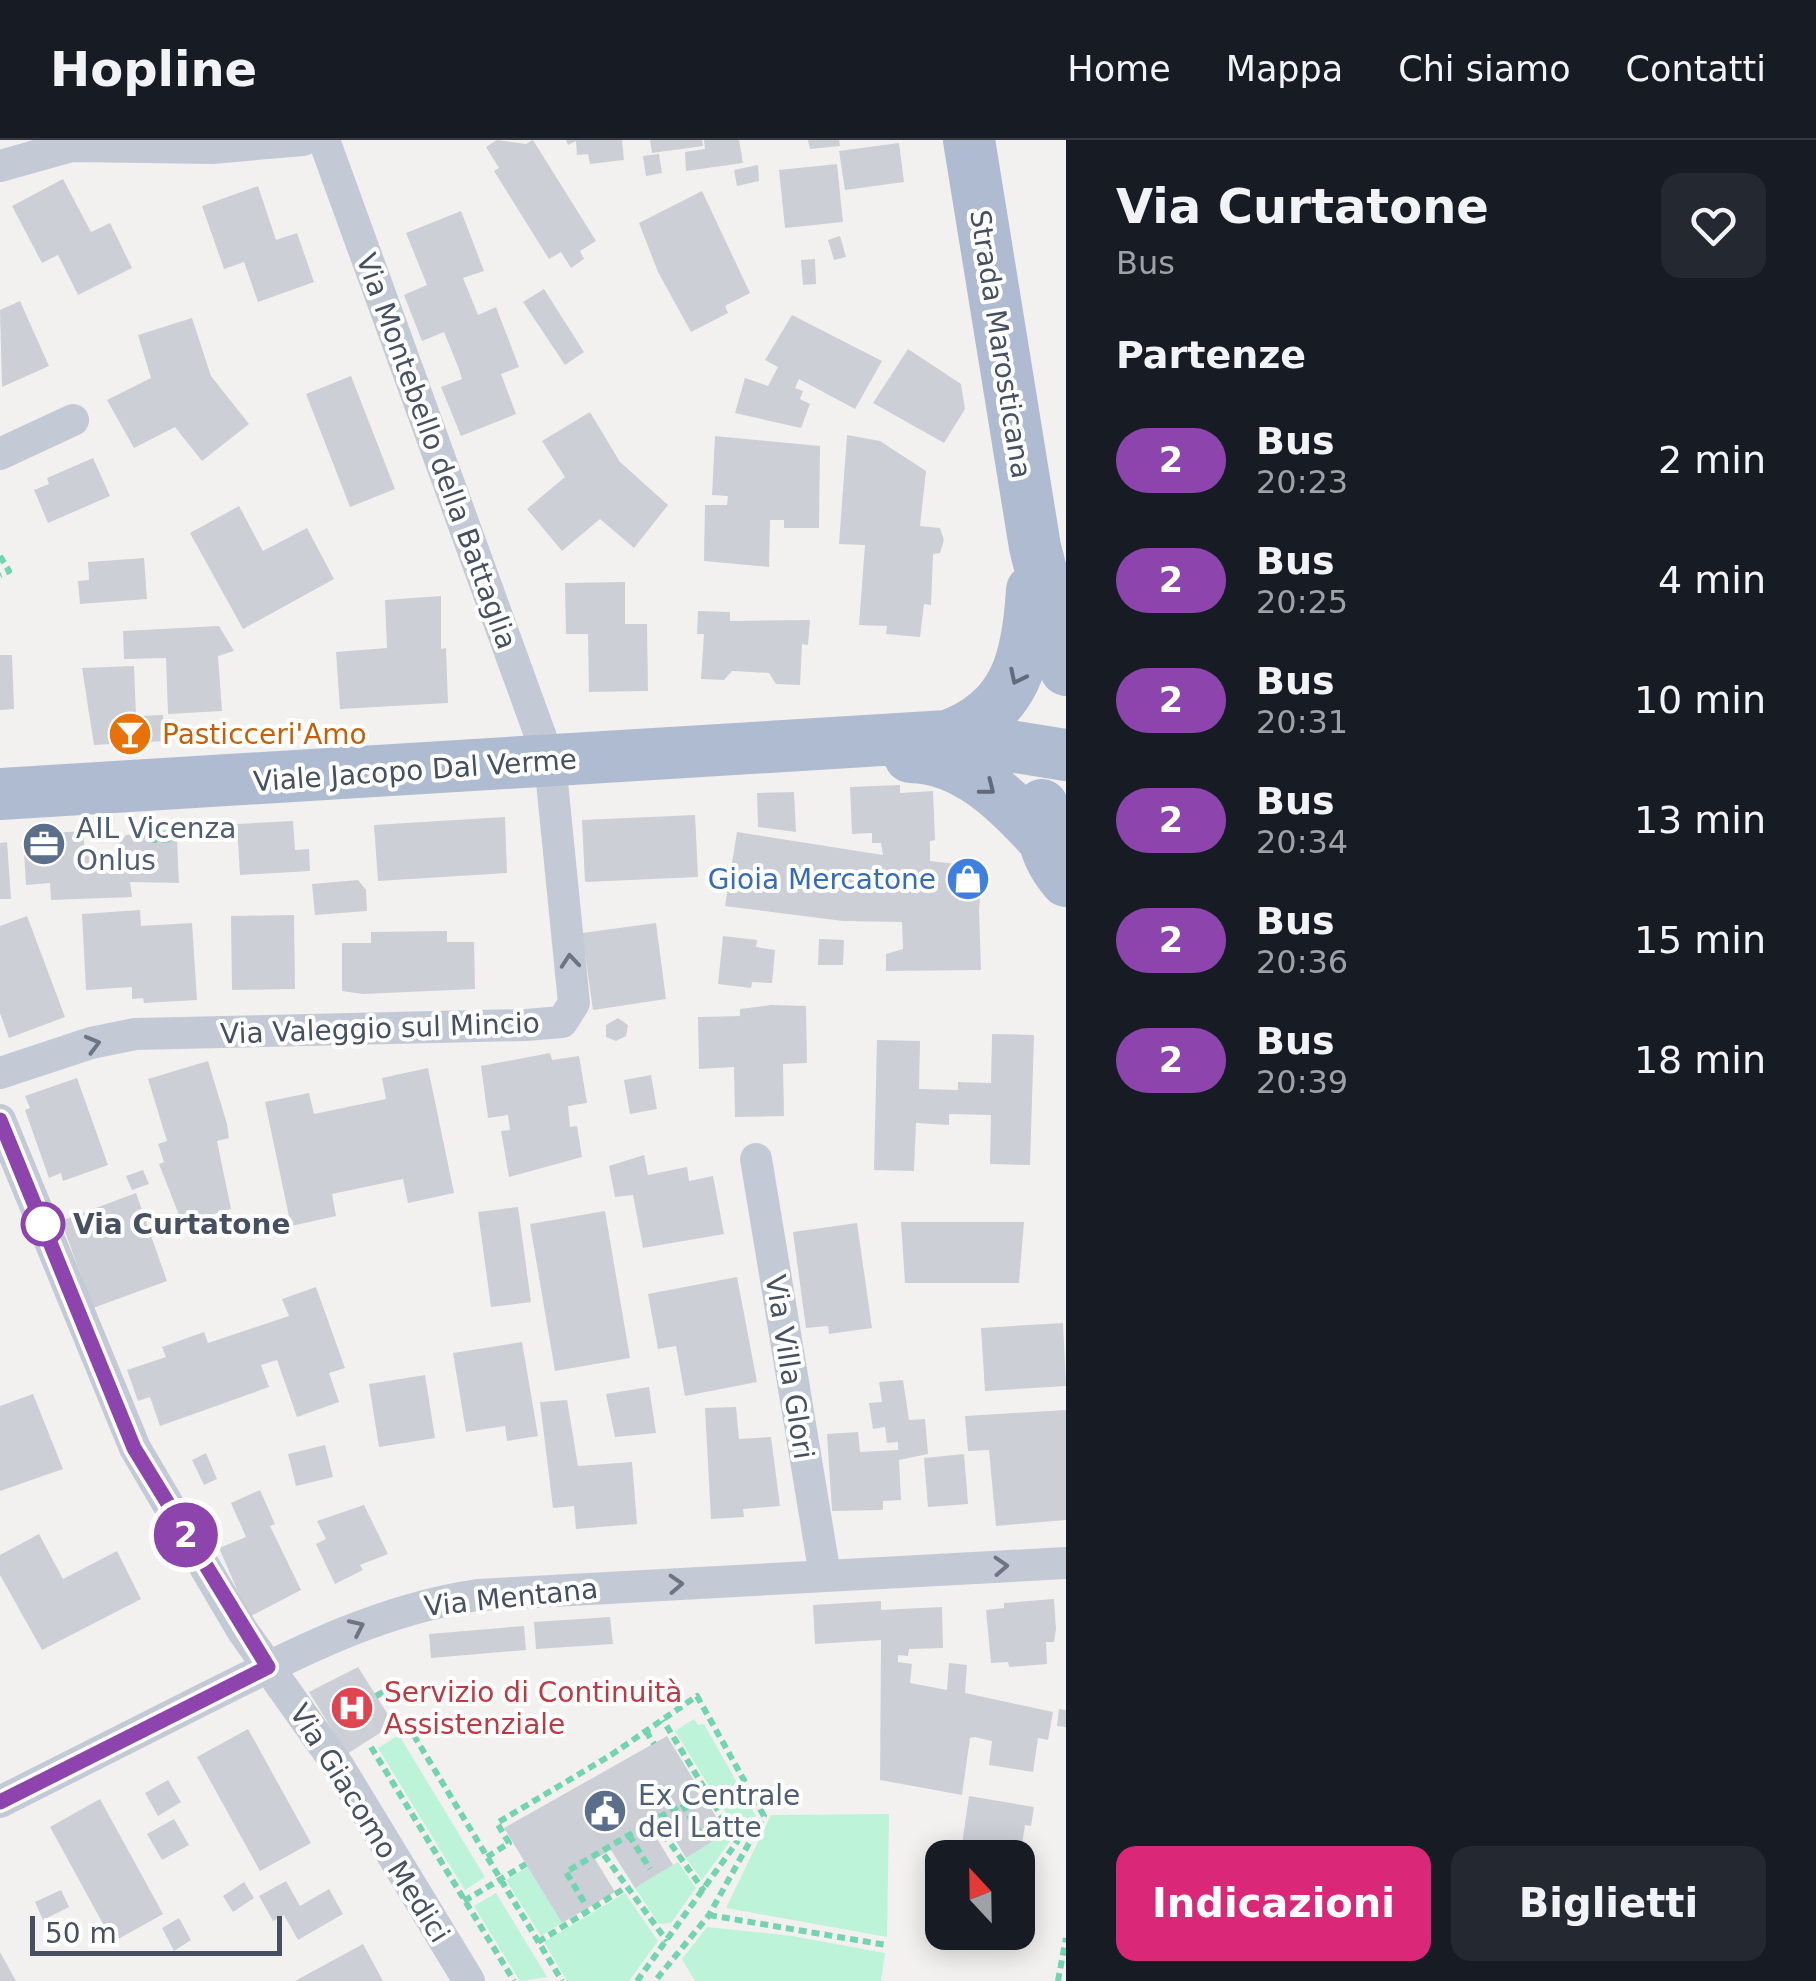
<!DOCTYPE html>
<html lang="it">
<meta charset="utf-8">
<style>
body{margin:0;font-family:"DejaVu Sans",sans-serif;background:#242831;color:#f1f3f6;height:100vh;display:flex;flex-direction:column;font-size:38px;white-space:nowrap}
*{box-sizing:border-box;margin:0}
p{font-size:32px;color:#9ea1a6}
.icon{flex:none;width:55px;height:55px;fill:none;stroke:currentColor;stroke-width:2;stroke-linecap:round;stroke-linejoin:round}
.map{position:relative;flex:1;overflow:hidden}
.panel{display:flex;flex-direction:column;background:#171b24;width:750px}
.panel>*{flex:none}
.badge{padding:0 20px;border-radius:32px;font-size:35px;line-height:65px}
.needle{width:65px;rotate:338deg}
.fabs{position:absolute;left:925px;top:1700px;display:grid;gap:20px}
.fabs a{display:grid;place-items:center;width:110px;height:110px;border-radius:20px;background:#171b24;box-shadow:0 5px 25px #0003;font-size:50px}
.scale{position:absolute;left:30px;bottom:25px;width:252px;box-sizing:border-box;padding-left:10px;border:5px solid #475060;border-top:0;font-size:28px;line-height:35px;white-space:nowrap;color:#475060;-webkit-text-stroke:8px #fff;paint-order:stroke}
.map>.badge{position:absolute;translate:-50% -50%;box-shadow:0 0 0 5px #fff}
h2{padding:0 50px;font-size:38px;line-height:90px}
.round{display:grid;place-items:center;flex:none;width:105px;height:105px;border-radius:20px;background:#242831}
.head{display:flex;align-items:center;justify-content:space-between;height:170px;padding:0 50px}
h1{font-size:48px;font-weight:700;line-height:75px}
.button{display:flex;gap:20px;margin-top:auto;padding:20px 50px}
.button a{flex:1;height:115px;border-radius:20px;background:#db2777;color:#fff;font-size:40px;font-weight:700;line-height:115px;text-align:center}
.button a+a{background:#242831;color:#f1f3f6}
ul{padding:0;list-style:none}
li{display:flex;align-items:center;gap:30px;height:120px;padding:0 50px}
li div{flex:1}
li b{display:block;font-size:38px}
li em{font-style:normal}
li .badge{min-width:110px;font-weight:700;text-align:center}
header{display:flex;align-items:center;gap:60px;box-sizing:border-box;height:140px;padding:0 50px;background:#171b24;border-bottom:2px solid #363941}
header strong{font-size:48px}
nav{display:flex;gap:55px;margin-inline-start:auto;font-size:35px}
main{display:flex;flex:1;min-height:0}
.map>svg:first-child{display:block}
</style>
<header>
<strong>Hopline</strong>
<nav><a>Home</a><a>Mappa</a><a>Chi siamo</a><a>Contatti</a></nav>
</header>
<main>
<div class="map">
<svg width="1066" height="1841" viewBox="0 0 1066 1841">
<rect width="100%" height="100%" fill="#f3f1f0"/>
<path fill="#bdf3d9" d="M694,1579l4,6 6,-1 52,92 -13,25 -68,-110z
M399,1595l86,142 -20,13 -87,-142z
M889,1674l-2,123 -161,-29 45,-93z
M726,1693l5,7 -29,40 -16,-22z
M678,1722l18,26 -25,35 -12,1 -24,-36z
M528,1727l34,56 -21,13 -35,-56z
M496,1753l51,84 -27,4 -46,-75z
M625,1753l33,48 -29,40h-62l-23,-39z
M707,1787l85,9 93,17 -4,28h-186l-13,-22z"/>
<path fill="#cccfd6" d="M497,0l29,4 7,-4 63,101 -16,10 4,8 -13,9 -10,-16 -12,7 -55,-88 5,-3 -13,-21z
M566,0h56l2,20 -34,4 -2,-10 -11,1 -1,-14 -8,4z
M650,0h52l1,6 -51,7z
M704,0h35l4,23 -57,8 -1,-19 20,-3z
M808,0h31l1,6 -30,3z
M899,3l5,39 -59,8 -6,-39z
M659,14l3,19 -16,3 -3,-20z
M837,24l6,58 -58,6 -6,-58z
M758,25l1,16 -22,5 -3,-16z
M63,39l28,53 19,-9 22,45 -54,27 -20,-40 -16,8 -30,-57z
M258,46l18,54 21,-7 17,49 -56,20 -14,-40 -20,7 -22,-63z
M702,51l48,102 -25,13 3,7 -37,19 -33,-60 -19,-49z
M461,71l23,60 -21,7 15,37 18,-8 23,60 -18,7 15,40 -55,22 -20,-49 21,-8 -3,-10 -15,-37 -22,9 -18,-46 23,-10 -21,-52z
M840,96l6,21 -12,3 -6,-20z
M815,119l1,25 -13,1 -2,-25z
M544,149l40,63 -19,13 -42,-63z
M20,161l29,65 -47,21 -2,-77z
M792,175l90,46 -27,48 -56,-30 -4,9 8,3 -3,8 10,5 -9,24 -66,-15 10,-35 23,8 10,-19 -13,-7z
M192,178l19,58 38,48 -47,37 -27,-34 -41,21 -27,-48 44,-22 -13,-43z
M908,209l53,35 4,25 -21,34 -71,-40z
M351,236l44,113 -45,18 -44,-113z
M590,272l30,50 48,43 -34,43 -34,-29 -38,32 -35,-42 38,-32 -23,-36z
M847,295l33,6 46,30 -6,55 20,2 4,12 -4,13 -7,1 -2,51 -7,-1 -4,33 -34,-3 1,-8 -28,-1 6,-80 -26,-1z
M715,296l105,10 -1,82h-35v-8h-14l-1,47 -65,-6 1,-56h22l1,-9 -16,-1z
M93,318l17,38 -62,27 -14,-33 15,-6 -2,-6z
M239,366l24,45 44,-23 27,51 -91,50 -53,-96z
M144,418l3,41 -67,5 -2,-23 11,-1 -1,-18z
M625,442v42h22l1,67 -59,1 -1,-58h-22l-1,-51z
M441,456v53l5,-1 2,55 -108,6 -4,-57 51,-4 -2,-48z
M698,471l32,1v9l80,-1 -2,25 -6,-1 -2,41 -24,-1 -7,-11 -37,-2 -8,9 -23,-1 3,-45h-7z
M219,486l15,25 -16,5 4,55 -54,3 -2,-56 -42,1 -1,-28z
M0,515h12l2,54 -14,1z
M134,526l2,50 27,-1 2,26 -71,4 -12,-77z
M900,645v8l33,-2 2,49 -5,1v20l53,6 -4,42 2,61 -95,1v-17l17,-5 -1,-27 -59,-1 -118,-15 12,-74 146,23 -2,-12h-9v-10l-20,1 -2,-47z
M794,652l2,40 -38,-5 -1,-34z
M695,675l3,62 -113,5 -3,-62z
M505,677l2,56 -129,8 -4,-56z
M293,681l2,29 14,-1 1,22 -70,4 -3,-51z
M83,691l2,23 28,-2 13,-17 28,-1v6l23,-1 2,44 -49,-1 2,15 -81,3 -1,-17 -24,2 -3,-50z
M7,702l4,57h-11v-56z
M358,740l8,10 1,21 -52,4 -3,-31z
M140,770l1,16 51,-3 5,77 -53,3 -1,-5 -11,1v-12l-46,3 -4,-76z
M294,775l1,74 -63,1 -1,-74z
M27,776l38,101 -56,21 -9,-25v-87z
M656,783l10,76 -73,11 -11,-77z
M447,791v11h27l1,47 -112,5 -21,-3v-48h29v-11z
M723,796l34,4 -1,7 19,3 -3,33 -20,-1 -1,6 -33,-4z
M819,799l25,1 -1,25h-25z
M771,865l35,1 1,57 -24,1 1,52 -49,1 -1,-50 -35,2 -1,-52 42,-1v-7z
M618,878l10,7 -2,11 -10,5 -10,-4v-12z
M992,894l42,1 -4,130 -40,-1 1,-49 -42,-1v11l-33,-2 -2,48 -40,-1 3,-130 43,1 -1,48 39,1v-8l33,1z
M550,913l2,7 27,-4 8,47 -19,3 2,21 7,-1 5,31 -73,20 -8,-46 9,-1 -2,-15 -20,3 -7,-52z
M208,921l19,63 2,14 -12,3 14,68 -49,14 -23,-59 5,-2 -6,-18 9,-3 -19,-62z
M428,928l26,125 -46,10 -5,-24 -71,15 4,22 -45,10 -26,-124 44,-9 5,21 72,-15 -4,-21z
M651,935l6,34 -27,5 -6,-34z
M77,938l31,87 -45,16 -2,-8 -12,5 -24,-68 5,-2 -5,-12z
M644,1015l4,20 39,-8 2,14 24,-5 11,58 -81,14 -10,-53 -18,2 -6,-31z
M143,1030l6,14 -17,6 -6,-14z
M136,1053l31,88 -74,27 -32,-87z
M518,1067l13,95 -40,5 -13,-95z
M605,1071l25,147 -75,13 -25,-147z
M901,1082h123l-5,61h-114z
M857,1083l15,105 -43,6 -1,-8 -22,2 -13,-96z
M737,1137l20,105 -72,14 -9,-50 -18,3 -10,-55z
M316,1147l29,81 -16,5 10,29 -42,15 -20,-57 -16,5 8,22 -109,39 -10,-29 -12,4 -11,-31 39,-13 -4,-10 42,-15 4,11 81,-27 -7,-17z
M1063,1183l3,63 -81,5 -4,-63z
M522,1202l16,94 -31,5 -2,-15 -39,6 -13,-79z
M425,1235l10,63 -56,9 -10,-63z
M903,1240l6,40 16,-1 3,35 -29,6 2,40 -18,1v9l-51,1 -5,-77 31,-2 2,20 38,-2v-8l-11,1 -2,-16 -12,2 -4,-26 13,-1 -3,-20z
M649,1247l7,46 -41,4 -9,-43z
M33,1254l30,75 -63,22v-85z
M567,1260l11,66 54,-4 5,62 -61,5 -2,-23 -21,2 -13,-106z
M736,1267l3,32 32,-2 9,69 -37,3 1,8 -33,2 -6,-111z
M1066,1270v110l-70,6 -7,-76 -21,1 -3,-35z
M325,1305l8,32 -37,9 -8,-32z
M206,1313l11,26 -13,6 -12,-25z
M964,1314l4,50 -40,3 -4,-49z
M260,1350l15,34 -5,2 31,64 -52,27 -30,-69 27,-11 -15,-34z
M364,1365l24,49 -28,11 3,5 -28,14 -19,-40 10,-5 -9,-18z
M39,1394l24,45 54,-28 24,48 -99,51 -42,-75v-20z
M1054,1459l2,30 -2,13h-8l1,22 -38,3 -1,-5 -17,1 -5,-53 18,-2v-5z
M881,1461v9l61,-3 1,41 -34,1 -1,7 -10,-1v7l14,2 -2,19 37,7 2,-27 18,2 -2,28 88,19 -5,28 -10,-2 -5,34 -44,-7 3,-24 -18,-4 -4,1 -8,57 -82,-15 1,-140 -66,4 -2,-39z
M610,1477l3,27 -77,5 -2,-27z
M524,1486l2,24 -95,8 -2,-24z
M358,1527l36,57 -47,30 -38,-62z
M1059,1569l7,1v17l-9,-1z
M248,1589l63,114 -51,28 -63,-114z
M667,1596l59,97 -40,25 -23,-39 -13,8 23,38 -38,23 -24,-38 -16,9 20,33 -53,31 -58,-95z
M168,1640l13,22 -23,14 -13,-23z
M969,1656l65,11 -3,19 -6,-1 -5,33h-60z
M100,1659l63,115 -50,28 -63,-115z
M174,1679l15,26 -27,15 -15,-26z
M286,1741l14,25 29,-17 14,25 -45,26 -14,-25 -11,6 -14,-25z
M244,1742l10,16 -21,14 -10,-16z
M61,1750l8,17 -26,13 -8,-18z
M179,1778l12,22 -17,11 -12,-23z
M945,1792h63l-2,12z
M363,1804l20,37h-88z
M0,1812l16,29h-16z"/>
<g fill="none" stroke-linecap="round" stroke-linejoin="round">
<path stroke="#72d4b1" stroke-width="6" stroke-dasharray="8 5" stroke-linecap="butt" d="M0,416l9,15 -9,4
M177,693v6l-23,1v-6z
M376,1556l11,-6
M407,1584l155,257
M646,1591l8,13
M371,1607l143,234
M682,1664l21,34
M656,1683l48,68
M629,1695l21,34
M604,1715l63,86
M487,1717l22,-14 -12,-20 114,-68 86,-59 67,120 -55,99 -54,66
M464,1761l62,-37
M584,1762l-18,-30 121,-71 -3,-5
M709,1775l177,30
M538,1802l87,-54
M637,1841l100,-139 -74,-122
M1058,1841l8,-43"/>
<path stroke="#c3cad6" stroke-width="32" d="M0,26l71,-20 141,2 91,-8
M0,314l73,-34
M0,933l91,-30 44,-9 391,-9 36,-3 12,-19 -24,-241 -226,-622
M0,980l135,328 107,182 97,137 130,214
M756,1019l69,416
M0,1662c69,-35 138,-69 206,-104 88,-44 174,-89 272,-103l588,-32"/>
<path stroke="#afbbd1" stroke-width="52" d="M969,0l66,407 31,123
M947,596c70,-24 81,-80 85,-146
M910,617c56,1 97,43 132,81
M0,654l947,-58 119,19
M1042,665c-3,29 5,54 24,76"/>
</g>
<defs><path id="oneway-chevron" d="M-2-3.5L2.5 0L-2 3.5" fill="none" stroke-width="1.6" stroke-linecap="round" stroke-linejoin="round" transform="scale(2.5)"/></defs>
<g stroke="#616b7c">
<use href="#oneway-chevron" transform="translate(1017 537) rotate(116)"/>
<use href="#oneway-chevron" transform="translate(988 648) rotate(38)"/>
</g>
<g stroke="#6c7583">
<use href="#oneway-chevron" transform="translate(570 821) rotate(-95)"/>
<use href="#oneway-chevron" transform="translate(93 904) rotate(-15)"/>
<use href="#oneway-chevron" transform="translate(1001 1426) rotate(-3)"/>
<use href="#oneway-chevron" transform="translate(676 1444) rotate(-3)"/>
<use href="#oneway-chevron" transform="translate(357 1487) rotate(-25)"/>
</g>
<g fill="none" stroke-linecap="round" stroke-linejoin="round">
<g stroke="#fff" stroke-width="22">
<path id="line" d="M0,980l134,328 134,219 -268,135"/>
</g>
<use href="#line" stroke="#8e44ad" stroke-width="15"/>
</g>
<defs>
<g id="bar-disc" transform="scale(2.25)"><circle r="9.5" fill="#e8710a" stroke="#fff"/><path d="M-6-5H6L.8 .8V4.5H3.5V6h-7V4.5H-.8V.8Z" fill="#fff"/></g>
<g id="office-disc" transform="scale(2.25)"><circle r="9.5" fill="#5c6f8a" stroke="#fff"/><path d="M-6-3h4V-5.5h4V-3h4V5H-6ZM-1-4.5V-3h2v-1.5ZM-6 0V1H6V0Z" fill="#fff"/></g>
<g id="shop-disc" transform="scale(2.25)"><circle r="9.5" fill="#3f7fe0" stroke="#fff"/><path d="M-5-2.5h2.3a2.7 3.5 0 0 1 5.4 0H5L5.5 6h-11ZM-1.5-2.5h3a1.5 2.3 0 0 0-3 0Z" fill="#fff"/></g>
<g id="hospital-disc" transform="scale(2.25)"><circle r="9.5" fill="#e0444e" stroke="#fff"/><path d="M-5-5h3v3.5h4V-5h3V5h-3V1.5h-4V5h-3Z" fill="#fff"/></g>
<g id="civic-disc" transform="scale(2.25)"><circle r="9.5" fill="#5c6f8a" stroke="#fff"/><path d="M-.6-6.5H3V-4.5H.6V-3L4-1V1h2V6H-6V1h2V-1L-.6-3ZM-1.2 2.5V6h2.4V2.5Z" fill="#fff"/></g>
</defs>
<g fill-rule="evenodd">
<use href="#bar-disc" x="130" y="594"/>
<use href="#office-disc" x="44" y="704"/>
<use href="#shop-disc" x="968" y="739"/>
<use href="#hospital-disc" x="352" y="1568"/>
<use href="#civic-disc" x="605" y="1671"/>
</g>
<circle fill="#fff" stroke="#8e44ad" stroke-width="5" cx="43" cy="1084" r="20"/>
<g text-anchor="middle" stroke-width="8" stroke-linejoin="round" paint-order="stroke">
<g font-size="28" fill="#475060" stroke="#fff">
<text transform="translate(1001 204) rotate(81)" y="10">Strada Marosticana</text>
<text transform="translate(437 311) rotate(70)" y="10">Via Montebello della Battaglia</text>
<text transform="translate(415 630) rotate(-4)" y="10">Viale Jacopo Dal Verme</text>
<text transform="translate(380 888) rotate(-2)" y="10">Via Valeggio sul Mincio</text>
<text transform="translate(790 1227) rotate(81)" y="10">Via Villa Glori</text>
<text transform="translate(511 1457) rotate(-6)" y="10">Via Mentana</text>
<text transform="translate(370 1683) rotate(58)" y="10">Via Giacomo Medici</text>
</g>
<g font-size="28" fill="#c56008" stroke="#fff" text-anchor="start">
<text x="162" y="604">Pasticceri'Amo</text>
</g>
<g font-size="28" fill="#4e5e75" stroke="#fff" text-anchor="start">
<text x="76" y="698">AIL Vicenza<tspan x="76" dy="32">Onlus</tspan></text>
<text x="638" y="1665">Ex Centrale<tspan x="638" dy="32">del Latte</tspan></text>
</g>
<g font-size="28" fill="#366cbe" stroke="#fff" text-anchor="end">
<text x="936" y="749">Gioia Mercatone</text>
</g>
<g font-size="28" font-weight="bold" fill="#475060" stroke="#fff" text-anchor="start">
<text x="73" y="1094">Via Curtatone</text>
</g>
<g font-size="28" fill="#be3a42" stroke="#fff" text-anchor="start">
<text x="384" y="1562">Servizio di Continuità<tspan x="384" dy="32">Assistenziale</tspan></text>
</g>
</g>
</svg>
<div class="fabs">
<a><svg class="needle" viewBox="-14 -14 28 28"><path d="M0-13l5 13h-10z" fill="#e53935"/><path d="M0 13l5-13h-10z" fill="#9ea1a6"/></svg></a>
</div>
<div class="scale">50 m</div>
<b class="badge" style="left:186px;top:1395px;background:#8e44ad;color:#fff">2</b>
</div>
<section class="panel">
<div class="head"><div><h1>Via Curtatone</h1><p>Bus</p></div><a class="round"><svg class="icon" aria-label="heart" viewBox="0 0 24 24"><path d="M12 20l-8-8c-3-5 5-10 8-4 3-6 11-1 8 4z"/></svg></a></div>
<h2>Partenze</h2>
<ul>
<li><span class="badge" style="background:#8e44ad;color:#fff">2</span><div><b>Bus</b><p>20:23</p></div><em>2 min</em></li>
<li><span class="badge" style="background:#8e44ad;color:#fff">2</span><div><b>Bus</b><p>20:25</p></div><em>4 min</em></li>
<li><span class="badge" style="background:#8e44ad;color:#fff">2</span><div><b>Bus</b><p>20:31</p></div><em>10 min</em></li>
<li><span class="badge" style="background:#8e44ad;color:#fff">2</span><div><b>Bus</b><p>20:34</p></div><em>13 min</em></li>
<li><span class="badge" style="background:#8e44ad;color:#fff">2</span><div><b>Bus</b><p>20:36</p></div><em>15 min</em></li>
<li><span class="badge" style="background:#8e44ad;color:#fff">2</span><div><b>Bus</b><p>20:39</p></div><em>18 min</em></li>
</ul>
<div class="button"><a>Indicazioni</a><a>Biglietti</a></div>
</section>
</main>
